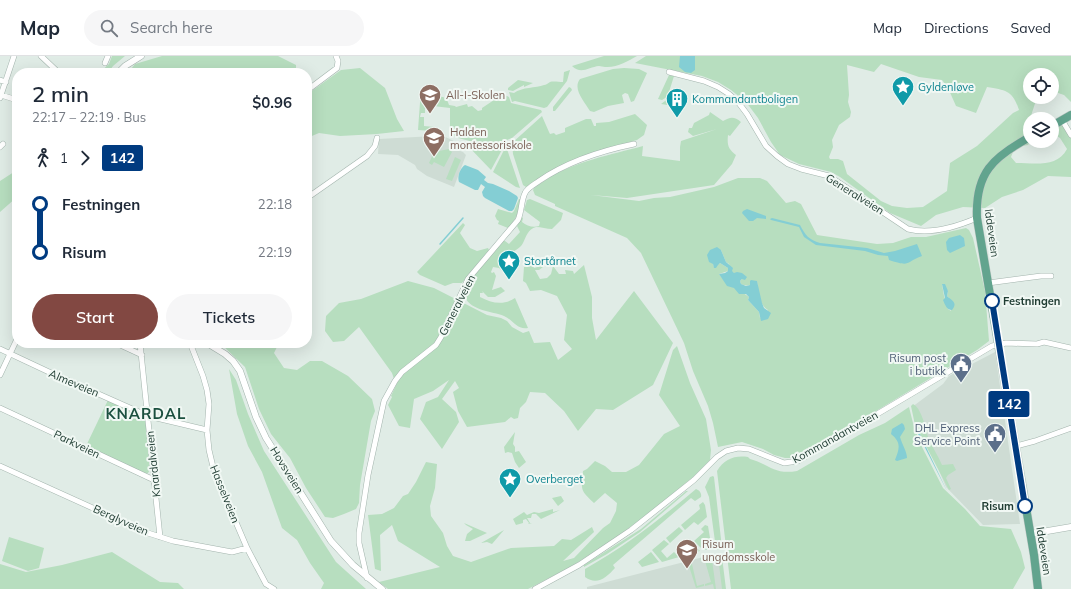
<!DOCTYPE html>
<meta charset="utf-8">
<style>
body{margin:0;font-family:Mulish,sans-serif;background:#f6f6f7;color:#1f2937;height:100vh;display:flex;flex-direction:column;font-size:15px;white-space:nowrap}
*{box-sizing:border-box;margin:0}
p{font-size:13px;color:#747a83}
.icon{flex:none;width:22px;height:22px;fill:none;stroke:currentColor;stroke-width:2;stroke-linecap:round;stroke-linejoin:round}
.map{position:relative;flex:1;overflow:hidden}
.details{position:absolute;left:12px;top:12px;width:300px;height:280px;display:flex;flex-direction:column;background:#fff;border-radius:16px;box-shadow:0 4px 16px #0002}
.details>*{flex:none}
.badge{padding:0 8px;border-radius:3px;font-size:14px;line-height:26px}
.tools{position:absolute;left:1023px;top:12px;display:grid;gap:8px}
.tools a{display:grid;place-items:center;width:36px;height:36px;border-radius:50%;background:#fff;box-shadow:0 4px 16px #0002;font-size:20px}
.map>.badge{position:absolute;translate:-50% -50%;box-shadow:0 0 0 2px #fff}
.legs{display:flex;align-items:center;gap:6px;height:44px;padding:0 20px;font-size:13px}
.legs p{margin-inline-start:auto}
.summary{display:flex;align-items:center;justify-content:space-between;height:68px;padding:0 20px}
h1{font-size:22px;font-weight:600;line-height:30px}
.action{display:flex;gap:8px;margin-top:auto;padding:8px 20px}
.action a{flex:1;height:46px;border-radius:24px;background:#824842;color:#fff;font-size:16px;font-weight:600;line-height:46px;text-align:center}
.action a+a{background:#f6f6f7;color:#1f2937}
ul{padding:0 20px;list-style:none}
li{display:flex;align-items:center;gap:14px;height:48px;font-size:15px}
li i{display:grid;place-items:center;width:6px;height:100%;margin:0 5px;background:currentColor}
li i::after{content:'';width:10px;height:10px;margin:-5px;border:3px solid;border-radius:50%;background:#fff}
li p{margin-inline-start:auto}
li:first-child i{background:linear-gradient(#0000 50%,currentColor 0)}
li:last-child i{background:linear-gradient(currentColor 50%,#0000 0)}
header{display:flex;align-items:center;gap:24px;box-sizing:border-box;height:56px;padding:0 20px;background:#fff;border-bottom:1px solid #e0e1e3}
header strong{font-size:19px}
nav{display:flex;gap:22px;margin-inline-start:auto;font-size:14px}
.search{width:280px;height:36px;background:#f6f6f7;display:flex;align-items:center;gap:10px;box-sizing:border-box;padding:0 14px;border-radius:22px;color:#747a83;font-size:15px}
.map>svg:first-child{display:block}
</style>
<header>
<strong>Map</strong>
<div class="search"><svg class="icon" aria-label="search" viewBox="0 0 24 24"><circle cx="10" cy="10" r="6"/><path d="M15 15l6 6"/></svg>Search here</div>
<nav><a>Map</a><a>Directions</a><a>Saved</a></nav>
</header>
<div class="map">
<svg width="1071" height="533" viewBox="0 0 1071 533">
<rect width="100%" height="100%" fill="#e0ece6"/>
<path fill="#cedcd4" d="M439,78l15,7 -2,7 11,4 3,3 -12,32 -27,-11 -10,-7 -2,-4 -17,-10 -20,-1 1,-15 55,-3z
M995,296l25,172 -37,1 -37,-38 -34,-80 31,-23 6,-8z
M719,497l6,36h-138v-2z"/>
<path fill="#b7debf" fill-rule="evenodd" d="M112,0h13l-12,10 -5,7h-9l10,-9z
M162,0h116l18,9v8h-168l7,-9z
M604,0h33c-9,5 -20,12 -32,11 -2,0 -4,-1 -6,-1 -10,1 -18,9 -27,0z
M646,0h425v46l-7,-7 -12,-4v-16h-22v22h7l-6,19 1,3h-2l1,22 -3,4 -6,1 -9,6 -2,5 5,6c19,0 41,5 51,-14l-7,-11 -7,-4 -1,-6 8,-4 11,7v46l-23,-1 -25,14 -21,7 -17,11 -22,-1 -27,8 -15,11 -31,-13 -50,-36 -9,-5 -32,-8 -19,-9 -9,-13 -13,-24 -12,-16 -15,-12 -13,-8 -16,-6 -67,-13zM881,8l38,13 23,3 6,8 8,18 20,7 11,-26c19,3 26,4 32,23l-6,3 -36,33 -27,17 -3,28 -24,16 -16,1 -15,-2 -11,-5 -34,-27 -4,-13 -5,-2h-8l-1,-2 4,-10 -1,-7 7,-15 11,-8 1,-5 -3,-10 1,-7 -2,-30 27,7z
M360,12l25,20 12,31 7,12 -27,3 -37,2 -21,-3 -12,5v-46l2,1 32,-23z
M624,12l15,1 8,4 -13,28 -3,1 -3,-8 -3,-1 -3,2 2,8 -16,3 -14,6 -4,-1c-5,-9 -18,-22 -10,-32l33,-10z
M570,14l-3,11 -20,26 -3,1 -29,-7 -3,1 -3,-10 5,1c8,-6 22,-5 30,-8 2,0 4,-2 6,-3 3,-1 9,0 13,0l1,-10z
M669,19l5,1 -5,16 -1,2 2,1 -8,5 -4,-1z
M518,24l15,3 -9,4v-2l-11,6 -5,-1v-2z
M569,31l2,1 1,2 -17,21h-2v-4z
M421,33c2,2 6,5 9,6 8,3 16,-2 19,10l6,1 1,1 11,-3 1,3 4,-1 6,5 4,-1v-2l21,-14 6,3 2,6 30,7 1,2 -30,26 -5,2 -22,5 -27,-7 -8,-4v-26l-25,-3v8h-4l-1,4h4v9l10,1 -1,4 -15,-1z
M673,39l10,1 -2,11 -20,-3z
M710,56l13,9c7,-4 11,-5 18,1l-11,14 -2,-1c-1,10 0,14 8,20l-4,9 -18,21 -87,13 -36,-3 48,6 15,-3 16,-1 44,-10 24,-9h22l7,3 19,22 9,-2 6,3 16,31 60,9 16,-1 18,-6h15l40,-9 3,2 4,8 12,53 4,50 -12,9 -134,81 -38,22 -11,5h-9l-11,-3 -11,-6 -21,-7 -24,5 -5,-24 -5,-17 -15,-35 -9,-28 -43,-90 -14,-15 -72,-32v-2l-20,-9 -2,-5c3,-5 9,-7 14,-11 29,-18 63,-24 96,-33l-1,10 38,5v-14l1,-6 36,-12 -24,7 -5,-4 1,-4h3l2,-5 15,-8zM721,194l5,12 3,2 2,7 11,8 -2,2 1,3c7,3 10,1 16,-3 1,9 2,24 11,29l-8,8 -1,-6 -11,-12 1,-3 -26,-18 -4,-5 9,-3v-3l-8,-5 -6,4 -1,-3zM942,228l6,7 -1,5 2,2 2,13 -3,-2 -4,-13z
M635,58l12,11 -3,10 -7,5 -41,12 -70,35 -3,-2 -10,-31 -1,-11 30,-27 7,16 1,2 4,-1 2,2 9,-3v-4l21,-9h5l3,7h2v-3l13,-1z
M467,89l17,3 19,-3 1,1 -13,24z
M506,90l14,42 -4,-1 -23,-15z
M449,93l3,3 -8,15 -10,-5 -2,3 -3,-2 5,-11z
M455,101l6,3 -9,21 -6,-2z
M17,114v27l-17,15v-31z
M519,143h2c-2,13 -4,19 -13,29l-10,-4 1,-3 -2,-1 -2,-4 3,-7 14,4 2,-2z
M530,143l33,14 -2,7 -9,9c-5,0 -11,-2 -16,-2 -8,2 -10,10 -13,16 -4,8 -15,9 -18,16 -3,4 0,8 2,12l-4,1 -4,-4 -6,-1 -2,5 1,1 2,-1 2,4 -4,14 9,-3 4,4 -10,6h-7l-6,-6 1,2h-3v4c11,6 24,9 35,1l13,30c-11,2 -15,-8 -24,-12 -12,-5 -33,-5 -39,-19l8,-10 -6,4h-2l5,-11 33,-39h2l4,3 11,-12 -3,-6 5,-9 1,1 -1,4c5,4 11,6 17,4l1,-4 -16,-12 3,-10z
M463,167l2,2 -5,8 10,15 7,3 11,-3 1,2 -27,33h-9l-8,3 -25,-11 -3,-3z
M532,208l2,4 7,-2 2,1 -4,3h-4l5,9 7,-1 4,-4 2,-8 6,8h7l-1,-4 8,1 1,3 10,-9 8,32v21l4,22 38,-49 39,52 -20,42 -40,25 -17,-1 -18,22 -14,-20 -19,-18 -15,-1 -4,10 -6,6 -2,10 -4,1 -3,-2 -6,5 -38,5 -9,-16 -5,-19 6,-4 -4,-7 -13,18 14,13 3,10 -17,27 -22,-30 6,-17 12,-5 11,-17 -16,11 -19,8 -4,29 -11,-2 -11,-21 4,-8 -1,-1 7,-15 -4,-2 -2,-6 -33,-46 -15,14 -11,1 -8,-11 1,-15 13,-13 22,-4 47,-18 26,7 53,27 14,3 6,3 5,6 11,6 6,-2 5,12 16,-1 8,18 14,-11 -8,-9 3,-25 -10,-19 -16,-6 -11,1 -4,-8 -3,-2 1,-14z
M220,287h59l-5,10 10,15 13,2 13,-9h12l26,15 24,23 3,12 -4,10 -11,64 -1,18 -3,6 -12,5 -11,4 -8,-1 -19,-29 -16,-30 -19,-24 -12,-25 -14,-42z
M677,290l13,37 16,36 5,31 -1,10 -17,17 -47,39 -31,22 -43,28 -44,23h-140l-9,-7 61,-15 -42,-26 -6,-16 -12,10 1,36 -6,-2 -7,-54 14,-1 12,-6 9,-12 5,-2 8,-12 10,-20 11,2 -2,24 -5,18 1,10 12,17 4,13 6,10 18,6 40,-14 43,-2 8,-7 9,1 21,-13 2,5 -31,29 11,-3 29,-30 7,-5 6,-12 1,-8 -12,-10 -11,10c-14,-13 -13,-13 -11,-32l4,-2 8,-8 10,5 7,6h14l13,-7 25,-31 16,-8 -21,-31 14,-45z
M229,313l7,11 12,34 16,37 72,111 30,27h-45l3,-6 -14,-20 -13,-23 -15,-12 -20,-56 -14,-26 -11,-32z
M108,344l37,16 5,54 -2,3 -2,1 -60,-28z
M913,348c8,4 12,21 14,30 3,10 11,21 15,31l11,-1 3,6 -8,5 -2,3 5,11 -2,1 -34,-65 -4,-19z
M909,351l5,20 8,20 21,41 22,21 15,17 31,3 10,23 4,16 -12,21h-282l-14,-118c7,-12 18,-16 31,-14l2,2c19,5 24,16 47,12l62,-36 26,-12z
M515,376l-2,12 2,3v5l4,-1 7,11 -7,6 -4,-6 -3,-9 -4,-1 -3,1 -1,-6z
M713,420l1,1 8,71 -1,2 -5,-1 -7,-52 -4,-10 5,-10z
M696,433c3,1 6,4 5,8l-6,4 -4,-3 -78,67 2,3c-8,9 -18,18 -30,9v-8c41,-23 75,-50 111,-80z
M686,435h2l-48,41 -33,22 -23,13v-2l57,-36z
M561,440l3,5 -6,5 -6,-8z
M703,446l2,3 2,12 -9,8 -4,-3 -9,8 -4,-5 19,-16 -1,-4z
M553,453v3l7,-2 -19,9 -5,-5h-4l-1,4h-4l3,5h2l-4,1 1,-1 -3,-4 -3,1v3l-7,2 -3,-6 11,-7 3,3 7,-3 5,1z
M464,467l23,10 -17,8h-5l2,-7 6,-5 -7,-4z
M705,469l3,1 3,18 -3,6h-5l-9,-9 10,-9 -3,-3z
M679,471l4,4 -13,12 -4,-5z
M504,474l-12,14 -5,-2 -6,1z
M9,481l35,11 -5,20 -11,3 -26,-10z
M664,484l5,4 -8,7 6,7 7,-6 5,5 -17,5 -10,-12z
M692,486l8,9 -19,6 -2,-3z
M112,496l48,30 18,1 6,6h-184v-25l26,8 36,-7z
M651,496l8,10 -17,5 -4,-5z
M706,500l4,1 2,3 4,29h-2l-1,-5 -8,2v-2l6,-2 -6,-21h-4l-1,-3z
M718,500l4,1 4,32h-4z
M688,507l4,1 5,22 7,-2v2l-8,2z"/>
<path fill="#84ced4" d="M680,0h15v14l-4,3 -6,-1 -6,-5z
M465,109l13,5 8,7 -2,3 4,3 5,1 16,7 8,5 1,2 -4,11 -2,2h-3l-24,-13 -2,-2 -1,-4 3,-5 -4,-3 -3,6h-3l-16,-8c-2,-5 1,-14 6,-17z
M747,153l19,7v3l-9,-1 -4,3h-4l-7,-8 1,-2z
M772,162l28,7c5,10 9,15 20,18l47,5 17,5 11,-2 22,-7 5,12c-18,7 -11,11 -33,4l-1,-4 -10,-1 -13,-4 -49,-6 -12,-8 -5,-10 -28,-7 -1,-1z
M960,179l4,3 1,8 -15,7 -3,-3 -1,-8 3,-4z
M717,191l4,3 5,12 7,6 -1,3 2,2 3,-1 5,1 5,4 -2,3 -3,-1 -2,2 1,3 5,2 4,-1v-4l1,-1 6,1 5,22 2,5 7,5 -3,6 -7,2 -2,-9 -11,-12 1,-3 -3,-3h-7l-5,-6 -7,-2 -8,-12 6,-1 3,-2v-3l-8,-5 -2,2 -2,3h-2l-1,-4 -4,-2 -2,-7 3,-5z
M942,228h3l3,7 -1,5c5,5 11,6 5,14 -5,0 -7,-5 -9,-10l2,-2z
M902,367l2,2 1,4 -5,8c2,7 7,15 7,21l-10,3 -2,-1c4,-11 7,-17 -4,-26l1,-5z
M914,370l3,2 30,63z"/>
<g fill="none" stroke-linecap="round" stroke-linejoin="round">
<path stroke="#84ced4" stroke-width="1.5" d="M440,188l23,-26"/>
<g stroke="#a3b4ad" stroke-width="6">
<path id="minor" d="M41,0l18,17
M105,7l3,-7
M669,16l35,9 14,6 11,7 9,8 9,12 19,32 11,10 11,8 13,5 28,7 79,53c23,6 48,-2 69,-11
M0,24l6,2
M309,33l28,-21 1,-7 -2,-5
M1,39l16,5
M0,42l14,-42
M1062,64l9,15
M0,91l3,-3
M307,142l60,-42 8,-10 2,-8
M988,227l53,-7h10
M116,287l26,12
M140,287l20,194
M190,287l13,33 4,14 2,14 -2,26 2,20 5,21 33,77 19,36 8,5
M0,293l49,23 99,44 59,14
M0,319l17,-36
M0,352l154,72
M1016,390l19,-5 36,-13
M0,410l148,67 25,8 59,11 15,-4
M367,522l-8,-35v-10l9,-58 16,-74 11,-20 7,-9 34,-27 5,-8 27,-58 50,-59c4,-9 3,-19 7,-27 2,-5 10,-9 14,-12 29,-20 61,-30 95,-37
M535,533l44,-24 52,-35 63,-50 23,-23 9,-6 12,-3 11,1 35,14 14,-2 194,-115 14,-3 31,1 7,-2 27,6"/>
</g>
<g stroke="#a3b4ad" stroke-width="7">
<path id="tertiary" d="M118,17l7,-7 16,-10
M207,287l18,11 8,7 7,10 16,46 10,21 65,103 22,24 29,24
M1030,478l41,-7"/>
</g>
<g stroke="#c1c9c6" stroke-width="9">
<path id="primary" d="M1052,70l19,-11
M1030,81c-37,20 -55,36 -53,81l57,337 4,34"/>
</g>
<use href="#minor" stroke="#fff" stroke-width="5"/>
<use href="#tertiary" stroke="#fff" stroke-width="6"/>
<use href="#primary" stroke="#62a48e" stroke-width="8"/>
</g>
<g fill="none" stroke-linecap="round" stroke-linejoin="round">
<g stroke="#fff" stroke-width="9">
<path id="line-1" d="M992,245l33,205"/>
</g>
<use href="#line-1" stroke="#003b80" stroke-width="6"/>
</g>
<defs>
<g id="sight-pin" transform="scale(1.15)"><path d="M0 17L-7.5 6A9.5 9.5 0 1 1 7.5 6Z" fill="#0f9aa8" stroke="#f1f8f4"/><path d="M0-6L1.8-2.2L6-1.7L2.9 1.2L3.7 5.4L0 3.3L-3.7 5.4L-2.9 1.2L-6-1.7L-1.8-2.2Z" fill="#fff"/></g>
<g id="school-pin" transform="scale(1.15)"><path d="M0 17L-7.5 6A9.5 9.5 0 1 1 7.5 6Z" fill="#8d6e63" stroke="#f1f8f4"/><path d="M0-5L7-2L0 1L-7-2ZM-4 1L0 2.5L4 1V4Q0 6-4 4Z" fill="#fff"/></g>
<g id="building-pin" transform="scale(1.15)"><path d="M0 17L-7.5 6A9.5 9.5 0 1 1 7.5 6Z" fill="#0f9aa8" stroke="#f1f8f4"/><path d="M-4-6H4V6H1V3H-1V6H-4ZM-2.5-4.3h1.7v1.8h-1.7ZM.8-4.3h1.7v1.8H.8ZM-2.5-1h1.7V.8h-1.7ZM.8-1h1.7V.8H.8Z" fill="#fff"/></g>
<g id="civic-pin" transform="scale(1.15)"><path d="M0 17L-7.5 6A9.5 9.5 0 1 1 7.5 6Z" fill="#5c6f8a" stroke="#f1f8f4"/><path d="M-.6-6.5H3V-4.5H.6V-3L4-1V1h2V6H-6V1h2V-1L-.6-3ZM-1.2 2.5V6h2.4V2.5Z" fill="#fff"/></g>
</defs>
<g fill-rule="evenodd">
<use href="#sight-pin" x="903" y="31"/>
<use href="#school-pin" x="430" y="39"/>
<use href="#building-pin" x="677" y="43"/>
<use href="#school-pin" x="434" y="82"/>
<use href="#sight-pin" x="509" y="205"/>
<use href="#civic-pin" x="961" y="308"/>
<use href="#civic-pin" x="995" y="378"/>
<use href="#sight-pin" x="510" y="423"/>
<use href="#school-pin" x="687" y="494"/>
</g>
<g fill="#fff" stroke="#003b80" stroke-width="2">
<circle cx="992" cy="245" r="7"/>
<circle cx="1025" cy="450" r="7"/>
</g>
<g text-anchor="middle" stroke-width="4" stroke-linejoin="round" paint-order="stroke">
<g font-size="11" fill="#0d838f" stroke="#f1f8f4" text-anchor="start">
<text x="918" y="35">Gyldenløve</text>
<text x="692" y="47">Kommandantboligen</text>
<text x="524" y="209">Stortårnet</text>
<text x="526" y="427">Overberget</text>
</g>
<g font-size="11" fill="#785e54" stroke="#f1f8f4" text-anchor="start">
<text x="446" y="43">All-I-Skolen</text>
<text x="450" y="80">Halden<tspan x="450" dy="13">montessoriskole</tspan></text>
<text x="702" y="492">Risum<tspan x="702" dy="13">ungdomsskole</tspan></text>
</g>
<g font-size="11" fill="#203d33" stroke="#f1f8f4">
<text transform="translate(855 138) rotate(32)" y="4">Generalveien</text>
<text transform="translate(992 177) rotate(82)" y="4">Iddeveien</text>
<text transform="translate(457 249) rotate(-63)" y="4">Generalveien</text>
<text transform="translate(74 327) rotate(23)" y="4">Almeveien</text>
<text transform="translate(835 381) rotate(-29)" y="4">Kommandantveien</text>
<text transform="translate(77 388) rotate(26)" y="4">Parkveien</text>
<text transform="translate(153 408) rotate(-96)" y="4">Knardalveien</text>
<text transform="translate(287 414) rotate(58)" y="4">Hovsveien</text>
<text transform="translate(225 438) rotate(68)" y="4">Hasselveien</text>
<text transform="translate(121 464) rotate(24)" y="4">Berglyveien</text>
<text transform="translate(1044 495) rotate(81)" y="4">Iddeveien</text>
</g>
<g font-size="11" font-weight="bold" fill="#203d33" stroke="#f1f8f4" text-anchor="start">
<text x="1003" y="249">Festningen</text>
<text x="1014" y="454" text-anchor="end">Risum</text>
</g>
<g font-size="11" fill="#4e5e75" stroke="#f1f8f4" text-anchor="end">
<text x="946" y="306">Risum post<tspan x="946" dy="13">i butikk</tspan></text>
<text x="980" y="376">DHL Express<tspan x="980" dy="13">Service Point</tspan></text>
</g>
<g font-size="15" font-weight="bold" letter-spacing="1" fill="#1b503f" stroke="#f1f8f4">
<text x="146" y="363">KNARDAL</text>
</g>
</g>
</svg>
<div class="tools">
<a><svg class="icon" aria-label="locate" viewBox="0 0 24 24"><circle cx="12" cy="12" r="6"/><path d="M12 2v4M12 18v4M2 12h4M18 12h4"/></svg></a>
<a><svg class="icon" aria-label="layers" viewBox="0 0 24 24"><path d="M12 4l9 5-9 5-9-5zM3 14l9 5 9-5"/></svg></a>
</div>
<b class="badge" style="left:1009px;top:348px;background:#003b80;color:#fff">142</b>
<section class="details">
<div class="summary"><div><h1>2 min</h1><p>22:17 – 22:19 · Bus</p></div><b>$0.96</b></div>
<div class="legs"><svg class="icon" aria-label="walk" viewBox="0 0 24 24"><circle cx="13" cy="4" r="2"/><path d="M13 8l-2 6 4 7M11 14l-3 7M7 12l3-4h3l4 4"/></svg>1<svg class="icon" aria-label="forward" viewBox="0 0 24 24"><path d="M9 5l7 7-7 7"/></svg><b class="badge" style="background:#003b80;color:#fff">142</b></div>
<ul>
<li><i style="color:#003b80"></i><b>Festningen</b><p>22:18</p></li>
<li><i style="color:#003b80"></i><b>Risum</b><p>22:19</p></li>
</ul>
<div class="action"><a>Start</a><a>Tickets</a></div>
</section>
</div>
